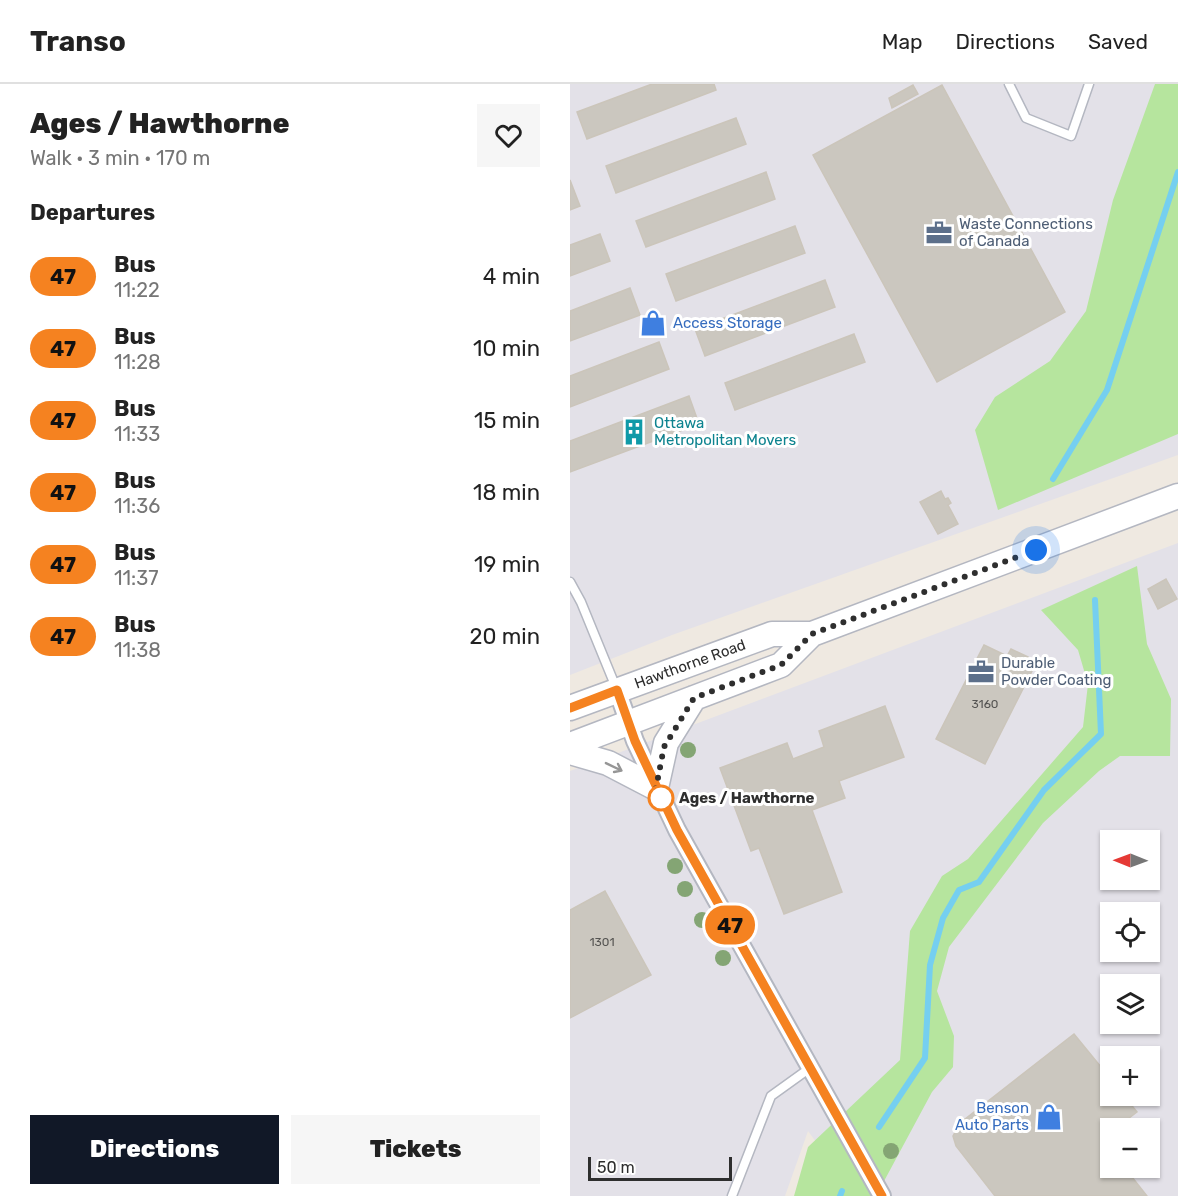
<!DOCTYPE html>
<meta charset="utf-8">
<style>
body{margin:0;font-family:Rubik,sans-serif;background:#f6f6f6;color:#222;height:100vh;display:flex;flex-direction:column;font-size:22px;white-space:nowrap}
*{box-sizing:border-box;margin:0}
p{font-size:20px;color:#767676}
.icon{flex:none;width:33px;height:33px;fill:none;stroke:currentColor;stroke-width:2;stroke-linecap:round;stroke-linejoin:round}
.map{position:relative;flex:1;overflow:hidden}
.side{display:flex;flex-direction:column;background:#fff;width:570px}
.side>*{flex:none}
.badge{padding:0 12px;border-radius:20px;font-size:21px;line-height:39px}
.needle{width:39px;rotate:271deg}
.buttons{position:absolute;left:530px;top:746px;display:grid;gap:12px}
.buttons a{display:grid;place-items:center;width:60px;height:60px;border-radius:0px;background:#fff;box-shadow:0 2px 4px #0004;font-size:30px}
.scale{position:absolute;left:18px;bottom:15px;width:144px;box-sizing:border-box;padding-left:6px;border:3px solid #2e2e2e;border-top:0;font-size:16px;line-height:21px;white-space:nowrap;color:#2e2e2e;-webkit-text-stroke:4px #fff;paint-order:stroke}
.you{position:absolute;width:30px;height:30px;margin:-15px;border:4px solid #fff;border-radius:50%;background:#1a73e8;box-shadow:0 0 0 9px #1a73e833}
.map>.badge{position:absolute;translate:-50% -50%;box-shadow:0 0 0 3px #fff}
h2{padding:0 30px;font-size:22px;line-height:54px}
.round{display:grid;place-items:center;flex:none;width:63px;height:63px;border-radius:0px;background:#f6f6f6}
.head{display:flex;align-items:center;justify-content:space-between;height:102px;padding:0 30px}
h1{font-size:28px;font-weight:800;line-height:45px}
.button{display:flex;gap:12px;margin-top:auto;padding:12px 30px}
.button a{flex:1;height:69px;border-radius:0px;background:#111827;color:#fff;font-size:24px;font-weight:800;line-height:69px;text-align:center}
.button a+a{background:#f6f6f6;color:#222}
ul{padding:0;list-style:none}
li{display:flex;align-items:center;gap:18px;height:72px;padding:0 30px}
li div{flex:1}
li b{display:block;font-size:22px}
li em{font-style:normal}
li .badge{min-width:66px;font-weight:700;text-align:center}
header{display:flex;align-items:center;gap:36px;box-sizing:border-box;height:84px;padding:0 30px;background:#fff;border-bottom:2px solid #e0e0e0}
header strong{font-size:28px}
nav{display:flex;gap:33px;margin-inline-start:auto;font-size:21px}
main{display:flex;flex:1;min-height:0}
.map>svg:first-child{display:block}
</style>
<header>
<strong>Transo</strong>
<nav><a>Map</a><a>Directions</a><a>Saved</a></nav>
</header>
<main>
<section class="side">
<div class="head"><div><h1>Ages / Hawthorne</h1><p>Walk · 3 min · 170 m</p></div><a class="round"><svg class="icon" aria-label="heart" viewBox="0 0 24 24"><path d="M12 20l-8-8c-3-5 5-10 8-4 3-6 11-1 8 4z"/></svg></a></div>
<h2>Departures</h2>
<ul>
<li><span class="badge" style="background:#f58220;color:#111">47</span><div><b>Bus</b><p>11:22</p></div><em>4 min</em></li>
<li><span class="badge" style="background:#f58220;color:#111">47</span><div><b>Bus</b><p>11:28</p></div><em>10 min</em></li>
<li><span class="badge" style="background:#f58220;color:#111">47</span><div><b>Bus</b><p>11:33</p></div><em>15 min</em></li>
<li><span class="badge" style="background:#f58220;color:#111">47</span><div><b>Bus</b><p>11:36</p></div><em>18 min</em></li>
<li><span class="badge" style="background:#f58220;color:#111">47</span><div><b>Bus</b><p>11:37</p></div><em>19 min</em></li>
<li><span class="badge" style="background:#f58220;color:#111">47</span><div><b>Bus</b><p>11:38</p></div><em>20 min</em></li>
</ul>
<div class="button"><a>Directions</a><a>Tickets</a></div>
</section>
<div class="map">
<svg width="608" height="1112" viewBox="0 0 608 1112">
<rect width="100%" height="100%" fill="#efe9e1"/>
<path fill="#e3e1e8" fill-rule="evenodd" d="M0,0h608v371l-506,180 -102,40z
M608,459v653h-322l-48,-65 -23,65h-215v-425zM540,756h39v39h-39zM540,828h39v39h-39zM540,900h39v39h-39zM540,972h39v39h-39zM540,1044h39v39h-39z"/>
<path fill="#b6e59e" d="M585,0h23v350l-180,76 -23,-80 20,-33 55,-36 36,-50 27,-111z
M567,482l10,78 24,55 -1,57h-50l-21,15 -56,52 -94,124 -12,44 17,45 -1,31 -21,25 -56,104h-82l14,-49 92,-87 10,-129 32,-55 26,-17 115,-132 5,-43 -10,-34 -37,-40z"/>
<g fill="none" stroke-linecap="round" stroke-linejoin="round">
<path stroke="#75cff0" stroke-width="6" d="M483,395l54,-89 71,-218
M309,1043l46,-69 5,-93 13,-47 16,-28 20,-8 65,-92 57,-56 -6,-134
M270,1112l2,-5"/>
</g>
<path fill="#cbc7bf" stroke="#cbc5ba" stroke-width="1.5" d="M82,0h62l2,6 -129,49 -10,-27z
M343,1l5,9 -26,14 -3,-10z
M372,1l123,227 -128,70 -124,-227z
M166,34l10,26 -130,49 -10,-27z
M196,88l9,27 -129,48 -10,-26z
M0,96l10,26 -10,4z
M225,142l10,27 -129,48 -10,-27z
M30,150l10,27 -40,15v-31z
M255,196l10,27 -130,49 -10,-27z
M60,204l10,27 -70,26v-30z
M284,250l11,28 -130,48 -10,-27z
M89,258l10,27 -99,38v-31z
M119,312l10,28 -129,48v-31z
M371,407l4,8 3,-1 3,5 -3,2 10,19 -20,10 -18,-32z
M596,495l11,20 -19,10 -10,-20z
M414,561l23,11 4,-7 17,8 -3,8 8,4 -48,95 -49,-25z
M315,622l19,51 -65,24 6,17 -33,12 30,82 -58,22 -25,-66 -8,3 -31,-83 67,-25 6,16 31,-12 -5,-16z
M35,807l46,84 -81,43v-108z
M504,950l36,44v17h13l14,17 -21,16h-6v39h24l-6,5 19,24h-152l-39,-50 -3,-10 7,-13z"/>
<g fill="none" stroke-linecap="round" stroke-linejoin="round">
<g stroke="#b4b7c1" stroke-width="11">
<path id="service" d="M439,0l17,34 45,18 18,-52
M0,498l11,20 36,88
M162,1112l39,-100 39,-28"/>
</g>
<g stroke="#b4b7c1" stroke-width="20">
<path id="minor" d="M47,606l18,51 42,89 205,366"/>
</g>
<g stroke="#b4b7c1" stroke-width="27">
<path id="secondary" d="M0,624l202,-74h40l366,-138
M0,661l211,-80 31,-31
M0,668l38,11 48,25 10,-45 28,-45"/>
</g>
<use href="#service" stroke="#fff" stroke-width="8"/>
<use href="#minor" stroke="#fff" stroke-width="16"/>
<use href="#secondary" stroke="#fff" stroke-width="24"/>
</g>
<g fill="#84a574">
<circle cx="118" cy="666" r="8"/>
<circle cx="105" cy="782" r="8"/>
<circle cx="115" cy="805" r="8"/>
<circle cx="132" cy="836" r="8"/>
<circle cx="153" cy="874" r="8"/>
<circle cx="321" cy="1067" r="8"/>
</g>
<defs><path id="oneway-shaft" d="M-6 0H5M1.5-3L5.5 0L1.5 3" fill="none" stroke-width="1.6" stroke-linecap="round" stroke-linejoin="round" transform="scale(1.5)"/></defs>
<use stroke="#969696" href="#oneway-shaft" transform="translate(44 683) rotate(26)"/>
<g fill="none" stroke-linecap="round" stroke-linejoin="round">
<g stroke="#fff" stroke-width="14">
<path id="line" d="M0,624l47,-18 18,51 42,89 205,366"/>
</g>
<use href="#line" stroke="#f58220" stroke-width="9"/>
<path stroke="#2e2e2e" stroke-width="6" stroke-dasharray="0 10.8" d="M91,714l-5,-10 8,-41 30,-49 87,-33 31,-31 224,-84"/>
</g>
<defs>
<g id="office-bare" transform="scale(2.07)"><path d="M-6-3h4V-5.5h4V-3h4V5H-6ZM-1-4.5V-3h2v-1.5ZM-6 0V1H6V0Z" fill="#5c6f8a" stroke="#fff" stroke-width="2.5" paint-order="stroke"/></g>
<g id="shop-bare" transform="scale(2.07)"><path d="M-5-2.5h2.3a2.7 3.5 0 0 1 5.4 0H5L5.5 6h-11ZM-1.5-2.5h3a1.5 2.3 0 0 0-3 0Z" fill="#3f7fe0" stroke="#fff" stroke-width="2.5" paint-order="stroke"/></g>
<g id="building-bare" transform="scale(2.07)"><path d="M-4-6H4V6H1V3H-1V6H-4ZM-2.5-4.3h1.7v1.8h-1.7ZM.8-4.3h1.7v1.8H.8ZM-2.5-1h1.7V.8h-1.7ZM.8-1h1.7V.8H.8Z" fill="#0f9aa8" stroke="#fff" stroke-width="2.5" paint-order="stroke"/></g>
</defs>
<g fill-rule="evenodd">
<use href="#office-bare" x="369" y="149"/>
<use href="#shop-bare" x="83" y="239"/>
<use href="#building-bare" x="64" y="348"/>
<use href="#office-bare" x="411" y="588"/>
<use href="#shop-bare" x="479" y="1033"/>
</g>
<circle fill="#fff" stroke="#f58220" stroke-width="3" cx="91" cy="714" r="12"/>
<g text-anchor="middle" stroke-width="6" stroke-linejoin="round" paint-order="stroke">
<g font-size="12" fill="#555452">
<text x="415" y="624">3160</text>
<text x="32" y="862">1301</text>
</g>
<g font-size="15" fill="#4e5e75" stroke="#fff" text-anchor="start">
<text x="389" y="145">Waste Connections<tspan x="389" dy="17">of Canada</tspan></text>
<text x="431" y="584">Durable<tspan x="431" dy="17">Powder Coating</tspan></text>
</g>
<g font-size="15" fill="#366cbe" stroke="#fff" text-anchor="start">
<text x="103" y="244">Access Storage</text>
<text x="459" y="1029" text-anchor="end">Benson<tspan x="459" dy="17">Auto Parts</tspan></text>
</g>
<g font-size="15" fill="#0d838f" stroke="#fff" text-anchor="start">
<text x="84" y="344">Ottawa<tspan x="84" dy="17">Metropolitan Movers</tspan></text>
</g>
<g font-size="15" fill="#2e2e2e" stroke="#fff">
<text transform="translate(120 580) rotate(-20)" y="5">Hawthorne Road</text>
</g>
<g font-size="15" font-weight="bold" fill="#2e2e2e" stroke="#fff" text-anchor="start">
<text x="109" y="719">Ages / Hawthorne</text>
</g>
</g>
</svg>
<div class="buttons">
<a><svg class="needle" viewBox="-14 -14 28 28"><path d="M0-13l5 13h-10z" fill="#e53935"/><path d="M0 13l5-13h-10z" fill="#767676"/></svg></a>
<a><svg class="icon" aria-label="locate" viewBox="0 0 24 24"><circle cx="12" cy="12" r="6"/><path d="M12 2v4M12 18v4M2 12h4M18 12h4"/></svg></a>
<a><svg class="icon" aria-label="layers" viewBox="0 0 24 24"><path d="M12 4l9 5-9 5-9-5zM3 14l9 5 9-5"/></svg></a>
<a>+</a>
<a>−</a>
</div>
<div class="scale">50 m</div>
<div class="you" style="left:466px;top:466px"></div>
<b class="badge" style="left:160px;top:841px;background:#f58220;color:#111">47</b>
</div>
</main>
